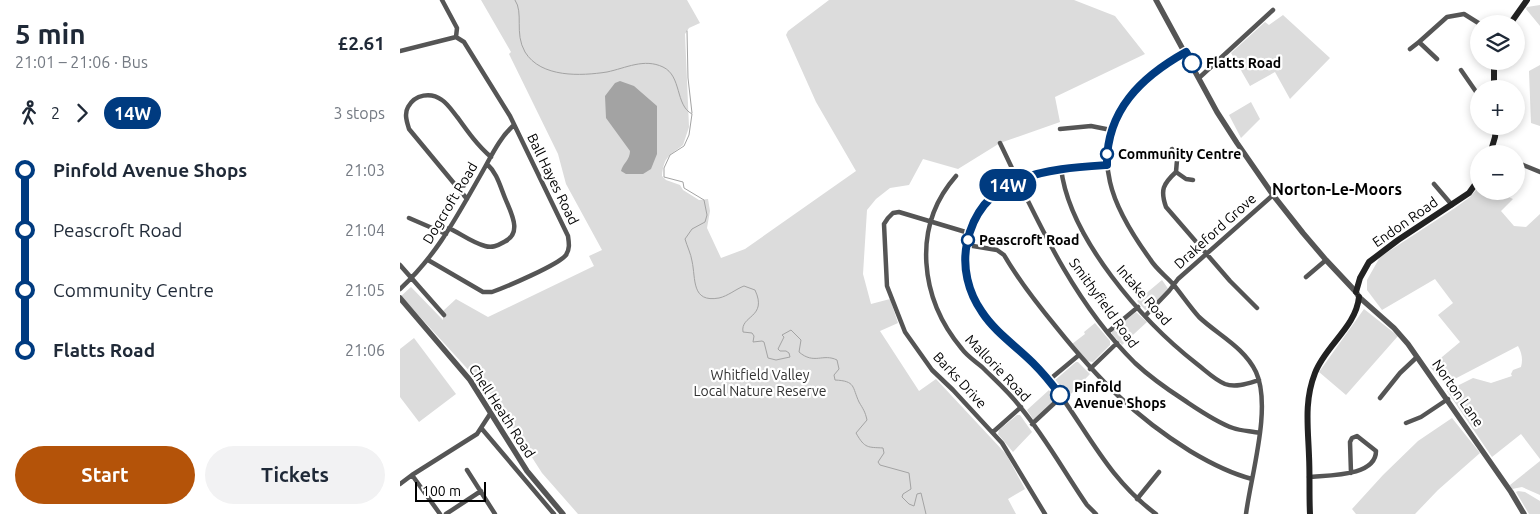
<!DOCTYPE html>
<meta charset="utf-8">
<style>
body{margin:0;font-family:Ubuntu,sans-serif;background:#f2f2f3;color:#1f2937;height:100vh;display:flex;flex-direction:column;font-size:19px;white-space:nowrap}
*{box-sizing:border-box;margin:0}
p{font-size:16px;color:#747a83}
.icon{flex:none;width:28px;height:28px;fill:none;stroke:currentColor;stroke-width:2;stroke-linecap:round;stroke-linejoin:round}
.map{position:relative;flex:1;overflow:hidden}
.panel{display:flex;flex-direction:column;background:#fff;width:400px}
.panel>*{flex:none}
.badge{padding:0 10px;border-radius:16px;font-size:18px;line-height:32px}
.buttons{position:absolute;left:1070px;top:15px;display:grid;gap:10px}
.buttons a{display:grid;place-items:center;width:55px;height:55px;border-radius:50%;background:#fff;box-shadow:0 2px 8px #0003;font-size:25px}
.scale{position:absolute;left:15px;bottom:12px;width:71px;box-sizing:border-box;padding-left:5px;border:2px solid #000;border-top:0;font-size:14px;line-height:18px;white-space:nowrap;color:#000;-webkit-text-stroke:4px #fff;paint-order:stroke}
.map>.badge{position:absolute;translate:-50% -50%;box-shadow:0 0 0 2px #fff}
.legs{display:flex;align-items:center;gap:8px;height:55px;padding:0 15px;font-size:16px}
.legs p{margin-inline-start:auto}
.summary{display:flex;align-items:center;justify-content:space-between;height:85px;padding:0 15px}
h1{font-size:28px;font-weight:700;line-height:38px}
.cta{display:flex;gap:10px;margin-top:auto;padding:10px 15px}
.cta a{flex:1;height:58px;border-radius:30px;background:#b45309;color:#fff;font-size:20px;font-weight:700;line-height:58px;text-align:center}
.cta a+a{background:#f2f2f3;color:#1f2937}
ul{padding:0 15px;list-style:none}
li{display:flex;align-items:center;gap:18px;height:60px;font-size:19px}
li i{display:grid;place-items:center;width:8px;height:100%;margin:0 6px;background:currentColor}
li i::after{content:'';width:12px;height:12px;margin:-6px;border:4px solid;border-radius:50%;background:#fff}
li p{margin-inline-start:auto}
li:first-child i{background:linear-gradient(#0000 50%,currentColor 0)}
li:last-child i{background:linear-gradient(currentColor 50%,#0000 0)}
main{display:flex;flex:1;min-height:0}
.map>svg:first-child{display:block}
</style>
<main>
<section class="panel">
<div class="summary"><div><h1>5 min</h1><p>21:01 – 21:06 · Bus</p></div><b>£2.61</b></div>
<div class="legs"><svg class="icon" aria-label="walk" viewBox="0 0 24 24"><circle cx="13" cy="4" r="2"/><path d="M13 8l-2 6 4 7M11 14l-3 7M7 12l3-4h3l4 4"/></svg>2<svg class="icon" aria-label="forward" viewBox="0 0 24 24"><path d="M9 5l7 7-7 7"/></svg><b class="badge" style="background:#003b80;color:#fff">14W</b><p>3 stops</p></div>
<ul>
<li><i style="color:#003b80"></i><b>Pinfold Avenue Shops</b><p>21:03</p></li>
<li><i style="color:#003b80"></i><span>Peascroft Road</span><p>21:04</p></li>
<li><i style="color:#003b80"></i><span>Community Centre</span><p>21:05</p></li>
<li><i style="color:#003b80"></i><b>Flatts Road</b><p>21:06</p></li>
</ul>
<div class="cta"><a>Start</a><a>Tickets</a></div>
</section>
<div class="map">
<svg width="1140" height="514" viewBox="0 0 1140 514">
<rect width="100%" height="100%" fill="#fff"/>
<path fill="#dcdcdc" d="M81,0h206l13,23 -11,5 -4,6 4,93 -6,18c-14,11 -19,11 -21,31l4,4 14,5 3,5 16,10 9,-1 2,12 -3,17 14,30 24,-9 111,-78 -40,-69 -30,-67 2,-4 41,-31h245l41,16 30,38 -90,43 5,25 -60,21 -42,26 -35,-10 -14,26 -19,3 -14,11 -9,11 -4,64 8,30 19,-5 8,24 -18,8 39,60 17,-12 70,75 19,35 -17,10 8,15h-438l-36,-41 -48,-75 -93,-102 10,-9 32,33v-9l13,-12 32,18 106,-51 -5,-10 13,-6 -36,-66 -8,-30 -49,-100 2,-2z
M1140,5v21l-14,-17 1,-2z
M883,15l47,43 -40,41 -15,-27 -25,14 -19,-33 34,-31 4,3z
M1140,65v61l-9,-3 -2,-52z
M851,102l9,17 -19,19 -12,-23z
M1079,187v4h17l17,8 -12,12 13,15 12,1 14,-13v245l-19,-25 -29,23 -45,-66 26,-13 18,5 21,-7 -1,-2 2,-4 8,-3c2,-7 1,-14 -3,-21l-73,38 -15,-17 30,-25 -22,-27 15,-12 -18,-24 -53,31 -15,-20v-10l13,-23 75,-49 15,-11z
M762,280l7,10 -18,18 -6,2 -8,-9z
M964,309l34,27 -52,59 -27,-23z
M736,312l11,10 -25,23 -10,-11v-3z
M695,323l15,18v4l-17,17 -6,-1 -15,-17 13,-10 -1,-2z
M14,338l42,56 -37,28 -19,-25v-48z
M676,362h2l12,12 -23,24 -13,-17z
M649,390l6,8v2l-18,18 -4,1 -6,-9z
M617,415h3l12,17 -19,20 -15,-18 1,-4z
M1052,418l28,35 -42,37 -23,24h-59l-4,-5 31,-34 35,-34z
M1140,461v34l-18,-8 -10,2 -2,-4z
M1118,491l7,1 15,9v13h-11l-13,-22z"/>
<path fill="#a3a3a3" d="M220,81l14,5 23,20v48l-6,15 -8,5h-17l-5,-3c2,-8 9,-11 9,-20l-24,-33 -1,-22 10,-13z"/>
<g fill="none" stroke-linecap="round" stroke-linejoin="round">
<path stroke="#a3a3a3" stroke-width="1" d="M115,0c9,13 -1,33 10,52 16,26 56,24 82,20 19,-4 37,-14 56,-5 19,9 12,38 29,47l-3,21 -5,11 -14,9 -6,13v9l19,5 1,6 20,12 3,15 -2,7 -13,7 -7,10c2,7 6,15 7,22 4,18 -1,42 27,37 9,-2 17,-9 25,-12l11,4c13,28 -15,25 -12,42l9,1 2,3 -1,6 9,-1 2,1 4,16 8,2 14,-3 -1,-4 -3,-2h-6l-2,-2 6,-12 -2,-2 9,-5 10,10 -2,12c15,13 24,1 38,8l2,9 -5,6 1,5c21,1 17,7 24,22 4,7 6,9 8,18l-11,13c9,16 12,14 27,15l1,5 -6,9 2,3 29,8 2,16 -8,5 -1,3 7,7 5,2 3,-12 4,-1 5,21
M287,31l1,47 4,35"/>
<path stroke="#555" stroke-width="4.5" d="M42,0l15,28 -1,9
M1010,49l9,-7
M0,51l56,-14
M786,52c-48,26 -90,72 -76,130 6,27 24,55 40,77 6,10 16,17 23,25 9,11 17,23 26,33 19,18 45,30 57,55 16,35 -5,103 -10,142
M1037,59l-18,-17 28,-25 17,-3 16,10
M1061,70l18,26
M800,77l73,-67
M660,129l31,-3 20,4
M600,143c37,77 73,159 135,220 15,14 32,26 49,37 15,10 32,22 49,28 8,3 18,3 27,5
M772,149l5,11 -1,12c-13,12 -16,18 -10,35l64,74 27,27
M1116,162l24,10
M707,165c-57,4 -126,8 -140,77 -5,24 1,48 14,69 18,27 49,45 69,70 36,47 57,97 106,133
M661,168c8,70 82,154 136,196 9,7 18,16 28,20 11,4 24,-1 34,-4
M776,172l10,7 7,1
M556,176c-45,51 -36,123 6,173 5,7 13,12 20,18 13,13 28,26 39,41 24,29 44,65 66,97l9,9
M1034,184l18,21
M67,199l-58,-70c-2,-7 -5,-15 -1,-22 7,-13 23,-15 34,-7 6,4 11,12 16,18 10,14 20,28 33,39
M9,218l37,16
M49,228c12,6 24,15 36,18 7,2 12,0 19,-4 19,-9 7,-29 1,-44 -5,-12 -8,-25 -18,-34
M569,233l-70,-21 -6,1 -5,5 -4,6 3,62 18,46 27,38 21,20 49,53 43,71
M567,245l30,5 7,5c15,26 34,50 53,73 41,51 77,88 133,123 20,12 39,22 62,28
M28,260l55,32h9c14,-5 66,-27 74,-37 4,-6 3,-12 2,-19l-58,-120 -46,-74 -8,-5
M0,265l44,50
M906,277l20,-17
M0,289c36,-33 56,-71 80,-113 10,-17 19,-38 34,-51
M746,315l23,-24 9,-12 95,-84
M708,332l30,-25
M690,369l27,-26
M649,380l30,-25
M980,398l20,-25 17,-16
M1006,423l15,-6 27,-18
M632,424l29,-27
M82,429l72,85
M593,432l28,-25
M67,470l28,44
M12,475l28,39
M909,477c18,-2 67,0 67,-26l-19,-15 -5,2 -2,4 1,31
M0,484l12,-9 65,-41 13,-20
M737,499l22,-27
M46,514l35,-23"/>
<path stroke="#555" stroke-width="5.5" d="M756,0l61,112 20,31 36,52 30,38 23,27 30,32 3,5 35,31 14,16 103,148 13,22
M0,298l70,82 57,91 36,43"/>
<path stroke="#222" stroke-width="6" d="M1110,24l17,-24
M1094,89v-21l1,-7
M1090,154l5,-17 1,-11
M956,292l4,-14 9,-16 29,-22 71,-47 10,-14
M910,514c-1,-19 0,-38 -1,-58 -1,-29 -5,-55 6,-83 10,-27 41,-46 44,-76"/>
</g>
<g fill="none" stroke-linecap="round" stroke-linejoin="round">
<g stroke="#fff" stroke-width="11">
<path id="line-1" d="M660,395c-8,-11 -17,-22 -27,-32 -17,-17 -38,-31 -51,-51 -14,-20 -20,-45 -15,-69 14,-70 82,-74 140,-78 -1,-54 34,-88 79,-113l6,11"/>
</g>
<use href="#line-1" stroke="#003b80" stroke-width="8"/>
</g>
<g fill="#fff" stroke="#003b80" stroke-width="2.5">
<circle cx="792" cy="63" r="9"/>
<circle cx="707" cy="154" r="6"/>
<circle cx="568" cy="240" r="6"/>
<circle cx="660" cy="395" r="9"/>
</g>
<g text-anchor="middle" stroke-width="4.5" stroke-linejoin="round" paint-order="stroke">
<g font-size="14" font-weight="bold" fill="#000" stroke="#fff" text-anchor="start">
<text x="806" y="68">Flatts Road</text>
<text x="718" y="159">Community Centre</text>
<text x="579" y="245">Peascroft Road</text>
<text x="674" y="392">Pinfold<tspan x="674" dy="16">Avenue Shops</tspan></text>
</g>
<g font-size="14" fill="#000" stroke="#fff">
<text transform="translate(153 179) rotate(64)" y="5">Ball Hayes Road</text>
<text transform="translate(50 203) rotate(-59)" y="5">Dogcroft Road</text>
<text transform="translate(1005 222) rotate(-35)" y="5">Endon Road</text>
<text transform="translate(815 231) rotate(-42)" y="5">Drakeford Grove</text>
<text transform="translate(744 295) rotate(49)" y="5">Intake Road</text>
<text transform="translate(704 303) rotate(54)" y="5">Smithyfield Road</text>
<text transform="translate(598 368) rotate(46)" y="5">Mallorie Road</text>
<text transform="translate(560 380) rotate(47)" y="5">Barks Drive</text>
<text transform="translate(1058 393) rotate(55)" y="5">Norton Lane</text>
<text transform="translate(102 411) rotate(57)" y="5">Chell Heath Road</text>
</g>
<g font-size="14" fill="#333" stroke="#fff">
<text x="360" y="380">Whitfield Valley<tspan x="360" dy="16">Local Nature Reserve</tspan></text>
</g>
<g font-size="16" font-weight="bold" fill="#000" stroke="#fff">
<text x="937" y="195">Norton-Le-Moors</text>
</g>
</g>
</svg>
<div class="buttons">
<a><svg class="icon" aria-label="layers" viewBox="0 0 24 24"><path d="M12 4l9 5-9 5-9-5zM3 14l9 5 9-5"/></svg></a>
<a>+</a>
<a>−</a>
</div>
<div class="scale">100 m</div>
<b class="badge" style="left:608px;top:185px;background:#003b80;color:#fff">14W</b>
</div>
</main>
